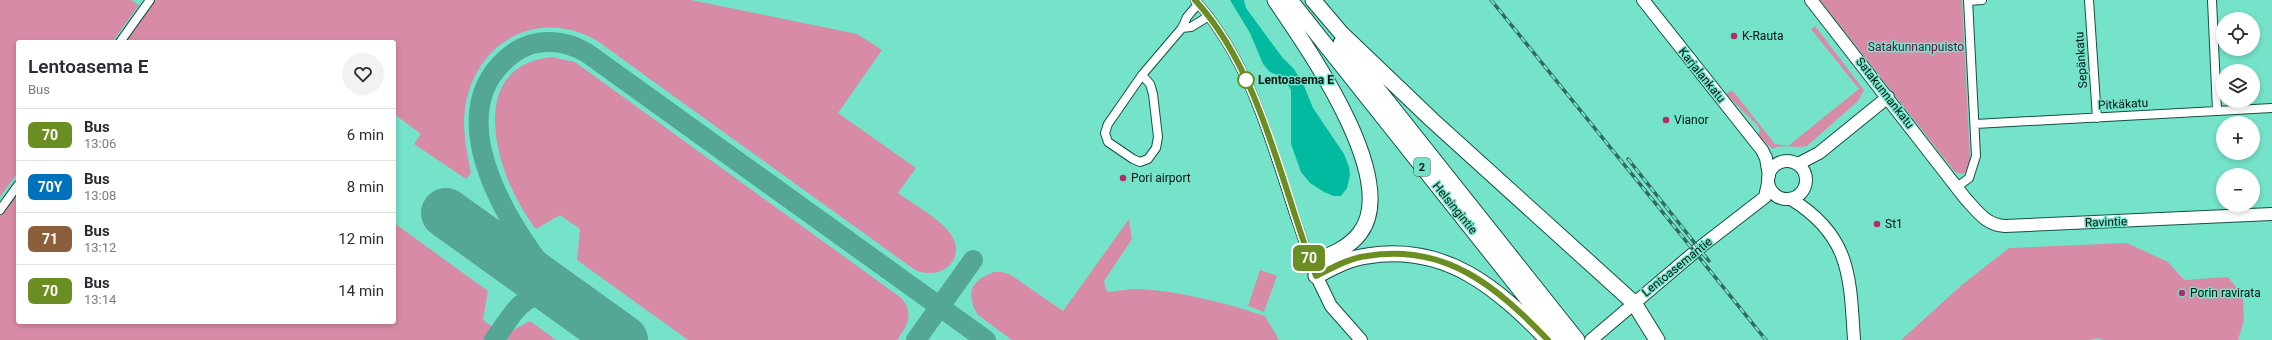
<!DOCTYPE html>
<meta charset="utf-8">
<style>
body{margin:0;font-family:Roboto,sans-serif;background:#f2f2f3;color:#2b2b33;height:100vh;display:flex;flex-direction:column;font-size:15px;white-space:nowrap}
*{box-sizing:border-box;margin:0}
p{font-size:13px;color:#7c7c81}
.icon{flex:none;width:22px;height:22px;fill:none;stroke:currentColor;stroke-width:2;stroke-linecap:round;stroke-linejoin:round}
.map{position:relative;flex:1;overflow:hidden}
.drawer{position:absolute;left:16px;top:40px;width:380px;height:284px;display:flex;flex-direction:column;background:#fff;border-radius:4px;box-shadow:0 2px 6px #0003}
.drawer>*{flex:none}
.badge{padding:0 8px;border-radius:6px;font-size:14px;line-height:26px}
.buttons{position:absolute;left:2216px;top:12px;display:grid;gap:8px}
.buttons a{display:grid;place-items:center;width:44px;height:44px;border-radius:50%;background:#fff;box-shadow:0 2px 6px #0003;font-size:20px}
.map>.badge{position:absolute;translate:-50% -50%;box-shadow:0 0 0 2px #fff}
.round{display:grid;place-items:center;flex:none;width:42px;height:42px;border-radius:21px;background:#f2f2f3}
.overview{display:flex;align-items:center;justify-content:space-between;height:68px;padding:0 12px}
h1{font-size:19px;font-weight:600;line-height:30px}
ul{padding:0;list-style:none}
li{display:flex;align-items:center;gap:12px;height:52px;padding:0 12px;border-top:1px solid #e1e1e2}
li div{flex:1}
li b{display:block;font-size:15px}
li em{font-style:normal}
li .badge{min-width:44px;font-weight:700;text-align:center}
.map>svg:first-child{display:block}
</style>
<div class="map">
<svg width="2272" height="340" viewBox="0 0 2272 340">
<rect width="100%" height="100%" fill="#75e3ca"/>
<path fill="#d78ba6" d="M0,0h131l8,5 -27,37h-94v130l-18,25z
M152,0h539l166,34 25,16 -44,63 78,55 -18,25c15,11 41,25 52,40 18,24 -7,49 -35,37l-319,-230c-60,-33 -122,3 -131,69 -3,21 2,43 6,64l-5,6 -52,-35 7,-10 -27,-20v-72h-272z
M1820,0h142l8,161 -1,10 -7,3 -7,-2z
M1815,26l49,64 -6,11 -51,45c-11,3 -25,-3 -34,3l-15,-13 2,-6 -3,-5 -31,-31 6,-4 43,54 13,2 71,-57 -48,-60z
M552,57l23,5 325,235c15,15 8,28 -3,43h-209l-111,-80 3,-31 -20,-14 -24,14c-38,-47 -76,-163 16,-172z
M18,184v138h376v-99l94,68 -5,29 21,15 26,-14 26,19h-556v-131z
M1129,219l3,20 -28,42 3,11c10,-1 21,-3 31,-3 43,2 87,14 127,27l14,24h-267l-34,-25 -5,-9 -2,-12 2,-8 8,-8 13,-6h8l9,3 52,36z
M2127,243l41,19 16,18 44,-3 15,19 1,24 -6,20h-135l-5,-2 -9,2h-188l62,-56 46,-36z
M1260,270l17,6 -13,36 -16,-6z"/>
<path fill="#01ba9f" d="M1230,0h14l2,8 36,49 12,12 10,17 9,22 31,46 5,13 1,8 -3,13 -6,8h-7l-10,-4 -14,-9 -9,-11 -10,-28v-54l-7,-12 -14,-6 -7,-8 -13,-31z"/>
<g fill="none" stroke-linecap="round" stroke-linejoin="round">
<path stroke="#53a794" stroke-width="20" d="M577,307c-53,-54 -152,-192 -62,-255 22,-15 50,-12 72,1l399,287
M494,340c21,-28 31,-56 72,-41
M916,340l57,-80"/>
<path stroke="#53a794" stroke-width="50" d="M446,213l177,127"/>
<g stroke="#135145" stroke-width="10">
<path id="street" d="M1195,0c65,71 82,175 116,262
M2089,0l8,118
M2212,0l5,111
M1968,1l14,-1
M1182,28l9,-1 18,-11
M120,42l30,-42
M1142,75l8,9 3,10 5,43 -2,11 -8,11 -8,3 -7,-3 -25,-17 -3,-9 3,-9 34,-49 40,-47 5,-11 11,-13
M1975,124l297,-16
M1957,187l12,-9 7,-22 -8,-156
M0,210l18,-25"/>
</g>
<g stroke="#135145" stroke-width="14">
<path id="secondary" d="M1643,0l119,150 4,8 3,18
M1811,0l154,198c12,13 21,27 40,28l267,-12
M1768 180a19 19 0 1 1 38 0a19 19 0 1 1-38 0Z
M1798,164l21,-11 69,-56
M1791,199c60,37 59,78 63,141
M1313,269l18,37 30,34
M1591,340l112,-95 62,-48 3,-14"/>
</g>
<g stroke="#135145" stroke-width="17">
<path id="highway" d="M1275,0c31,46 126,179 85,233 -12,16 -31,23 -49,29
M1290,0l270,340
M1313,0l29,34 90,86 202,183 23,37
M1341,43l236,297
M1316,276c16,-8 33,-18 51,-20 79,-13 130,32 181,84"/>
</g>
<use href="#street" stroke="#fff" stroke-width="8"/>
<use href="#secondary" stroke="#fff" stroke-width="12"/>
<use href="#highway" stroke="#fff" stroke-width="15"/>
<g stroke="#316b5e" stroke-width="3.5">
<path id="rail" d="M1491,0l275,340
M1628,159l81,102"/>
</g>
<use href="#rail" stroke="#75e3ca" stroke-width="2" stroke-dasharray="6" stroke-linecap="butt"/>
</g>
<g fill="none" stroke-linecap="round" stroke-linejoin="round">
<g stroke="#fff" stroke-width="9">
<path id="line" d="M1195,0c67,73 86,186 121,276 16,-8 33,-18 51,-20 79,-13 130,31 181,84"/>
</g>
<use href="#line" stroke="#6b8e23" stroke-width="6"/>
</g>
<g fill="#b22a6a" stroke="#75e3ca" stroke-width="1.5">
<circle cx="1734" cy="36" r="4"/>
<circle cx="1666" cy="120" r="4"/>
<circle cx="1123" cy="178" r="4"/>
<circle cx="1877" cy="224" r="4"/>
<circle cx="2182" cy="293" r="4"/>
</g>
<circle fill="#fff" stroke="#6b8e23" stroke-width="2" cx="1246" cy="80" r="8"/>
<g text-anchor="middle" stroke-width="3" stroke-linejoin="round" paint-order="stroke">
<rect fill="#75e3ca" stroke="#245449" stroke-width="1" x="1414" y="158" width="16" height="18" rx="3"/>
<g font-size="11" font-weight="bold" fill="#011712">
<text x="1422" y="171">2</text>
</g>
<g font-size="12" fill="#011712" stroke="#75e3ca" text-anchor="start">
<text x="1742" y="40">K-Rauta</text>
<text x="1674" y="124">Vianor</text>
<text x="1131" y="182">Pori airport</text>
<text x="1885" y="228">St1</text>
<text x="2190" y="297">Porin ravirata</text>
</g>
<g font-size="12" fill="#6b113d" stroke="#75e3ca">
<text x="1916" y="51">Satakunnanpuisto</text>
</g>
<g font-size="12" fill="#011712" stroke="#75e3ca">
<text transform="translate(2081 60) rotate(-94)" y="4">Sepänkatu</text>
<text transform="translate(1702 75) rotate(51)" y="4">Karjalankatu</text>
<text transform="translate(1885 93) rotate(52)" y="4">Satakunnankatu</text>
<text transform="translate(2123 104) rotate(-3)" y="4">Pitkäkatu</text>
<text transform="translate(1455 208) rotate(51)" y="4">Helsingintie</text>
<text transform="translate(2106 222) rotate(-2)" y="4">Ravintie</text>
<text transform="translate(1677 267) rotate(-39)" y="4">Lentoasemantie</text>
</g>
<g font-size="12" font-weight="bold" fill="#011712" stroke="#75e3ca" text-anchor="start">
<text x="1258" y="84">Lentoasema E</text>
</g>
</g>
</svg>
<div class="buttons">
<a><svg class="icon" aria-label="locate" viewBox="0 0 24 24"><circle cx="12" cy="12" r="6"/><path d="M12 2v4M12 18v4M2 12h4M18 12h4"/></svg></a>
<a><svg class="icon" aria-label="layers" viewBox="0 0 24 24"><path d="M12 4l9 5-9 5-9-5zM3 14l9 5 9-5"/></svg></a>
<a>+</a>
<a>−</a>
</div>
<b class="badge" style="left:1309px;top:258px;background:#6b8e23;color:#fff">70</b>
<section class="drawer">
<div class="overview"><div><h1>Lentoasema E</h1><p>Bus</p></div><a class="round"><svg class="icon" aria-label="heart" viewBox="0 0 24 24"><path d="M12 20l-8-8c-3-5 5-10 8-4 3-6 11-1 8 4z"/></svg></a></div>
<ul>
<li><span class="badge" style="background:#6b8e23;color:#fff">70</span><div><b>Bus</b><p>13:06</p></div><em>6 min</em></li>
<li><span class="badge" style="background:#0072bc;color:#fff">70Y</span><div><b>Bus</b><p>13:08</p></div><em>8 min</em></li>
<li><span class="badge" style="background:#8b5e3c;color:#fff">71</span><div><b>Bus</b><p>13:12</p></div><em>12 min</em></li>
<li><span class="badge" style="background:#6b8e23;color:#fff">70</span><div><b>Bus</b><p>13:14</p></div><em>14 min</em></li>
</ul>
</section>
</div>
